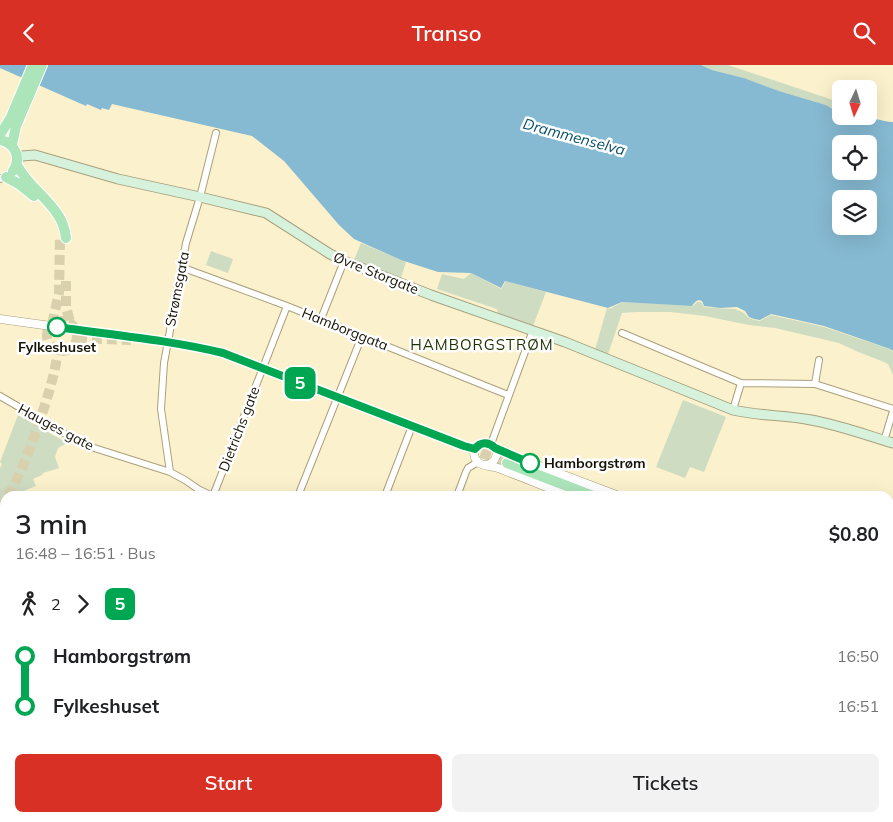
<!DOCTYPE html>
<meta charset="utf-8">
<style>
body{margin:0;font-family:Mulish,sans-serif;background:#f2f2f2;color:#202124;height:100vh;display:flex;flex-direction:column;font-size:19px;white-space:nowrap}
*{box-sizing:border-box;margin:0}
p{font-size:16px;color:#757577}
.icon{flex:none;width:28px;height:28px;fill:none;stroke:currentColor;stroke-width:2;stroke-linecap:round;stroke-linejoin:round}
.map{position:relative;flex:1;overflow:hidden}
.sheet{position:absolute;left:0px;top:426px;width:894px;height:331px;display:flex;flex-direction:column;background:#fff;border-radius:15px 15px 0 0;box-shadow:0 5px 20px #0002}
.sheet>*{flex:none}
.badge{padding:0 10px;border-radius:8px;font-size:18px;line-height:32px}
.needle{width:32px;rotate:184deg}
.buttons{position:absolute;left:832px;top:15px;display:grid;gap:10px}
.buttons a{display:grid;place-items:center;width:45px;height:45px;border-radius:8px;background:#fff;box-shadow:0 5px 20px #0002;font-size:25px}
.map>.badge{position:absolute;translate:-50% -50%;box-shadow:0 0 0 2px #fff}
.legs{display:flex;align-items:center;gap:8px;height:55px;padding:0 15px;font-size:16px}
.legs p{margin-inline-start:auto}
.overview{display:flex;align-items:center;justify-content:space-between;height:85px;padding:0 15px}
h1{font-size:28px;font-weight:600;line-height:38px}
.cta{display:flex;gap:10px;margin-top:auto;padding:10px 15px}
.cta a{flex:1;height:58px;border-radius:8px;background:#d93025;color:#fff;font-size:20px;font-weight:600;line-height:58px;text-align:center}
.cta a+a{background:#f2f2f2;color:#202124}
ul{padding:0 15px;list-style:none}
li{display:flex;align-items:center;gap:18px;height:50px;font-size:19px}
li i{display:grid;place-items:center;width:8px;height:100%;margin:0 6px;background:currentColor}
li i::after{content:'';width:12px;height:12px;margin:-6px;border:4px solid;border-radius:50%;background:#fff}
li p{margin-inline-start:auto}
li:first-child i{background:linear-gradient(#0000 50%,currentColor 0)}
li:last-child i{background:linear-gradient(currentColor 50%,#0000 0)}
header{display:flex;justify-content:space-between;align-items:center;height:65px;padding:0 15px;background:#d93025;color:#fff;font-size:22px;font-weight:600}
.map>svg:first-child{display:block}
</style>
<header><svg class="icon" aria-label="back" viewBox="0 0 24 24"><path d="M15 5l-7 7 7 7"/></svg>Transo<svg class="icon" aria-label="search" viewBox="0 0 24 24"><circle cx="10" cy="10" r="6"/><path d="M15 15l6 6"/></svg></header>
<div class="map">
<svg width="893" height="757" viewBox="0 0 893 757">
<rect width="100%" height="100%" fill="#fbf1cc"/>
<path fill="#cedcc1" d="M701,0h27l105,35 8,4v10l-15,-9 -47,-14 -35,-13 -32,-8z
M361,178l45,19 -5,16 -47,-18z
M211,186l22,8 -5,14 -22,-8z
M471,208l30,16 5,-8 40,11 -13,34 -35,-12 -1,-5 -60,-20 5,-15 22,5z
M623,237l70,4 4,-4h4l3,5 11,1 20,1 9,4 5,5 5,2 6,1 11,-6 53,12 65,22 4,3v23l-5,-11 -4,-2 -28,-11 -17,-8 -64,-15 -26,-3 -44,-9 -35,-4h-34l-14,1 -14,41 -13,-4 12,-42 2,1z
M683,335l43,17 -22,55 -14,-5 -5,11 -29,-11z
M18,350l49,28 -9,5 -3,9 4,11 -16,5 -1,2 -9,4 3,7 -18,7 -2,2v1h-11v18l-5,2v-48l2,-4 -2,-2z
M0,645l5,2v105l237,1 -3,4h-239z"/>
<path fill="#86bad2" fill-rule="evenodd" d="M0,0h701l11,5 32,8 35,13 47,14 15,9v2c11,0 24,1 35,3 6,1 11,3 17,3v229l-3,-2 -66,-23 -53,-12 -11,6 -6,-1 -5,-2 -4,-6 -8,-4 -17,1 -16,-2 -2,-5c-5,-2 -7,1 -10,5l-70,-4 -14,6 -103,-27 -4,7 -30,-15 -33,-1 -37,-12 -47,-21 -15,-14 -55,-64 -32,-25 -140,-32 -3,6 -7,-2 -1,2 -14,-6 -1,2 -86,-38zM841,79h28v27h-28zM841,134h28v27h-28z"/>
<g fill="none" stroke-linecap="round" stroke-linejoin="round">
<path stroke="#86bad2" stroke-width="2" d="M4,575l1,-5
M0,740l6,17"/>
<path stroke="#d9d0ae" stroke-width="10" stroke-dasharray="10 5" stroke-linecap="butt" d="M66,216v26l4,15
M47 271a15 15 0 1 1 30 0a15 15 0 1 1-30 0Z
M52,259l7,-31 1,-54
M77,273l54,2
M467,382l40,16
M8,431c12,-21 21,-44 29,-67 9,-27 17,-50 21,-78
M0,445l5,-9"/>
<g stroke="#a9a07d" stroke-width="8">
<path id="minor" d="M0,114v-1
M181,202l106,39 221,89
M321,254l23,-58
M622,268l119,50 -8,27
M741,318l74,1 78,25
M815,319l4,-24
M0,331l79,46 9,4 82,26 15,8 13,9 14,7
M884,376l9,-30
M491,379l42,-114
M170,407l-9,-63 3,-46 22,-120 14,-46 16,-64
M213,431l74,-190
M298,431l64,-160
M385,431l27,-70
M457,431l9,-24 2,-4 10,-6
M0,522l5,3
M889,565l4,1
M0,590l5,1
M0,620l5,-3
M889,675l4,1
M889,727l4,1
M527,752l6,5
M724,752l4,5
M363,757l7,-5"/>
</g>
<g stroke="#a9a07d" stroke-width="9">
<path id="tertiary" d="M0,254l145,20 56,9 22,5 191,74 61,23
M495,383l21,9 103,39
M487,400c15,-5 11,-24 -3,-22 -4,0 -8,3 -9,7 -2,5 0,10 4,13 5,3 13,3 19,5 24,9 48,19 72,28"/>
</g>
<g stroke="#a9a07d" stroke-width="11">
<path id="secondary" d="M17,92l5,-1 13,-1 83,24 82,18 66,16 64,41 14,7 87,34 134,47 168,68c26,6 52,5 78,10 28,5 55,15 82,23
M0,555l5,1
M632,752l3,5"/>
</g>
<g stroke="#fff" stroke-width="12">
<path id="primary" d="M0,70l11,-18 22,-52
M0,75c15,3 22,18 13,31
M12,80l4,-19 26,-61
M17,100c11,21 29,31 41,50 5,7 7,15 8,23
M6,112l13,7 15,12
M507,398l86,33
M889,528l4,1
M889,540l4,1"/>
</g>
<use href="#minor" stroke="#fff" stroke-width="6"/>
<use href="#tertiary" stroke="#fff" stroke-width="8"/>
<use href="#secondary" stroke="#d6f2dd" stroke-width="9"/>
<use href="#primary" stroke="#ade5bb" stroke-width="10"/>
</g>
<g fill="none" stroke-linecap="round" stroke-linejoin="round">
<g stroke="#fff" stroke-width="11">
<path id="line-1" d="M57,262c56,8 112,13 166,26l241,93 11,3c5,-7 13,-8 20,-1l35,15"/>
</g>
<use href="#line-1" stroke="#00a651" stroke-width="8"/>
</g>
<g fill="#fff" stroke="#00a651" stroke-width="2.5">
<circle cx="57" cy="262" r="9"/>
<circle cx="530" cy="398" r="9"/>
</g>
<g text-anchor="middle" stroke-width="5" stroke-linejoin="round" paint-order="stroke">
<g font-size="14" fill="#161306" stroke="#fff">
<text transform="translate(376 208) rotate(22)" y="5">Øvre Storgate</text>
<text transform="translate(177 224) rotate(-79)" y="5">Strømsgata</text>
<text transform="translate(345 264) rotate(22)" y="5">Hamborggata</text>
<text transform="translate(56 362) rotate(28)" y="5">Hauges gate</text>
<text transform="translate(239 364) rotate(-69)" y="5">Dietrichs gate</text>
</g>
<g font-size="14" font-weight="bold" fill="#161306" stroke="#fff">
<text x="57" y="287">Fylkeshuset</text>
<text x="544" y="403" text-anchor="start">Hamborgstrøm</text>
</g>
<g font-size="15" font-style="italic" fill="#064f67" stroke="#fff">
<text transform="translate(574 72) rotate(15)" y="5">Drammenselva</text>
</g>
<g font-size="15" letter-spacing="1" fill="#1e3300" stroke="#fff">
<text x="482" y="285">HAMBORGSTRØM</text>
</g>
</g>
</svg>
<div class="buttons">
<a><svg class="needle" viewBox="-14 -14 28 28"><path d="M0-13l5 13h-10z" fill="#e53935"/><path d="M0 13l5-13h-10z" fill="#757577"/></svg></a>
<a><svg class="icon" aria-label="locate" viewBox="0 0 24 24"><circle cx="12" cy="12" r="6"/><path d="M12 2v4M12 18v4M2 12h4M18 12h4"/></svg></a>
<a><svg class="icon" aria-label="layers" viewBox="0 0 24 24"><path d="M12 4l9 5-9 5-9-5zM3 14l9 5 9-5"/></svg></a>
</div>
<b class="badge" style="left:300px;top:318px;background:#00a651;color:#fff">5</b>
<section class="sheet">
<div class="overview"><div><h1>3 min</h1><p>16:48 – 16:51 · Bus</p></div><b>$0.80</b></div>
<div class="legs"><svg class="icon" aria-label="walk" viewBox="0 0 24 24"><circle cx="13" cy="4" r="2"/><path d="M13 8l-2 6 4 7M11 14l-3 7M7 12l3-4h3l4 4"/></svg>2<svg class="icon" aria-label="forward" viewBox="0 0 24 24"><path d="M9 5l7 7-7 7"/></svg><b class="badge" style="background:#00a651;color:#fff">5</b></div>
<ul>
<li><i style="color:#00a651"></i><b>Hamborgstrøm</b><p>16:50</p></li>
<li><i style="color:#00a651"></i><b>Fylkeshuset</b><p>16:51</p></li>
</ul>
<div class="cta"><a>Start</a><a>Tickets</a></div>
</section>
</div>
